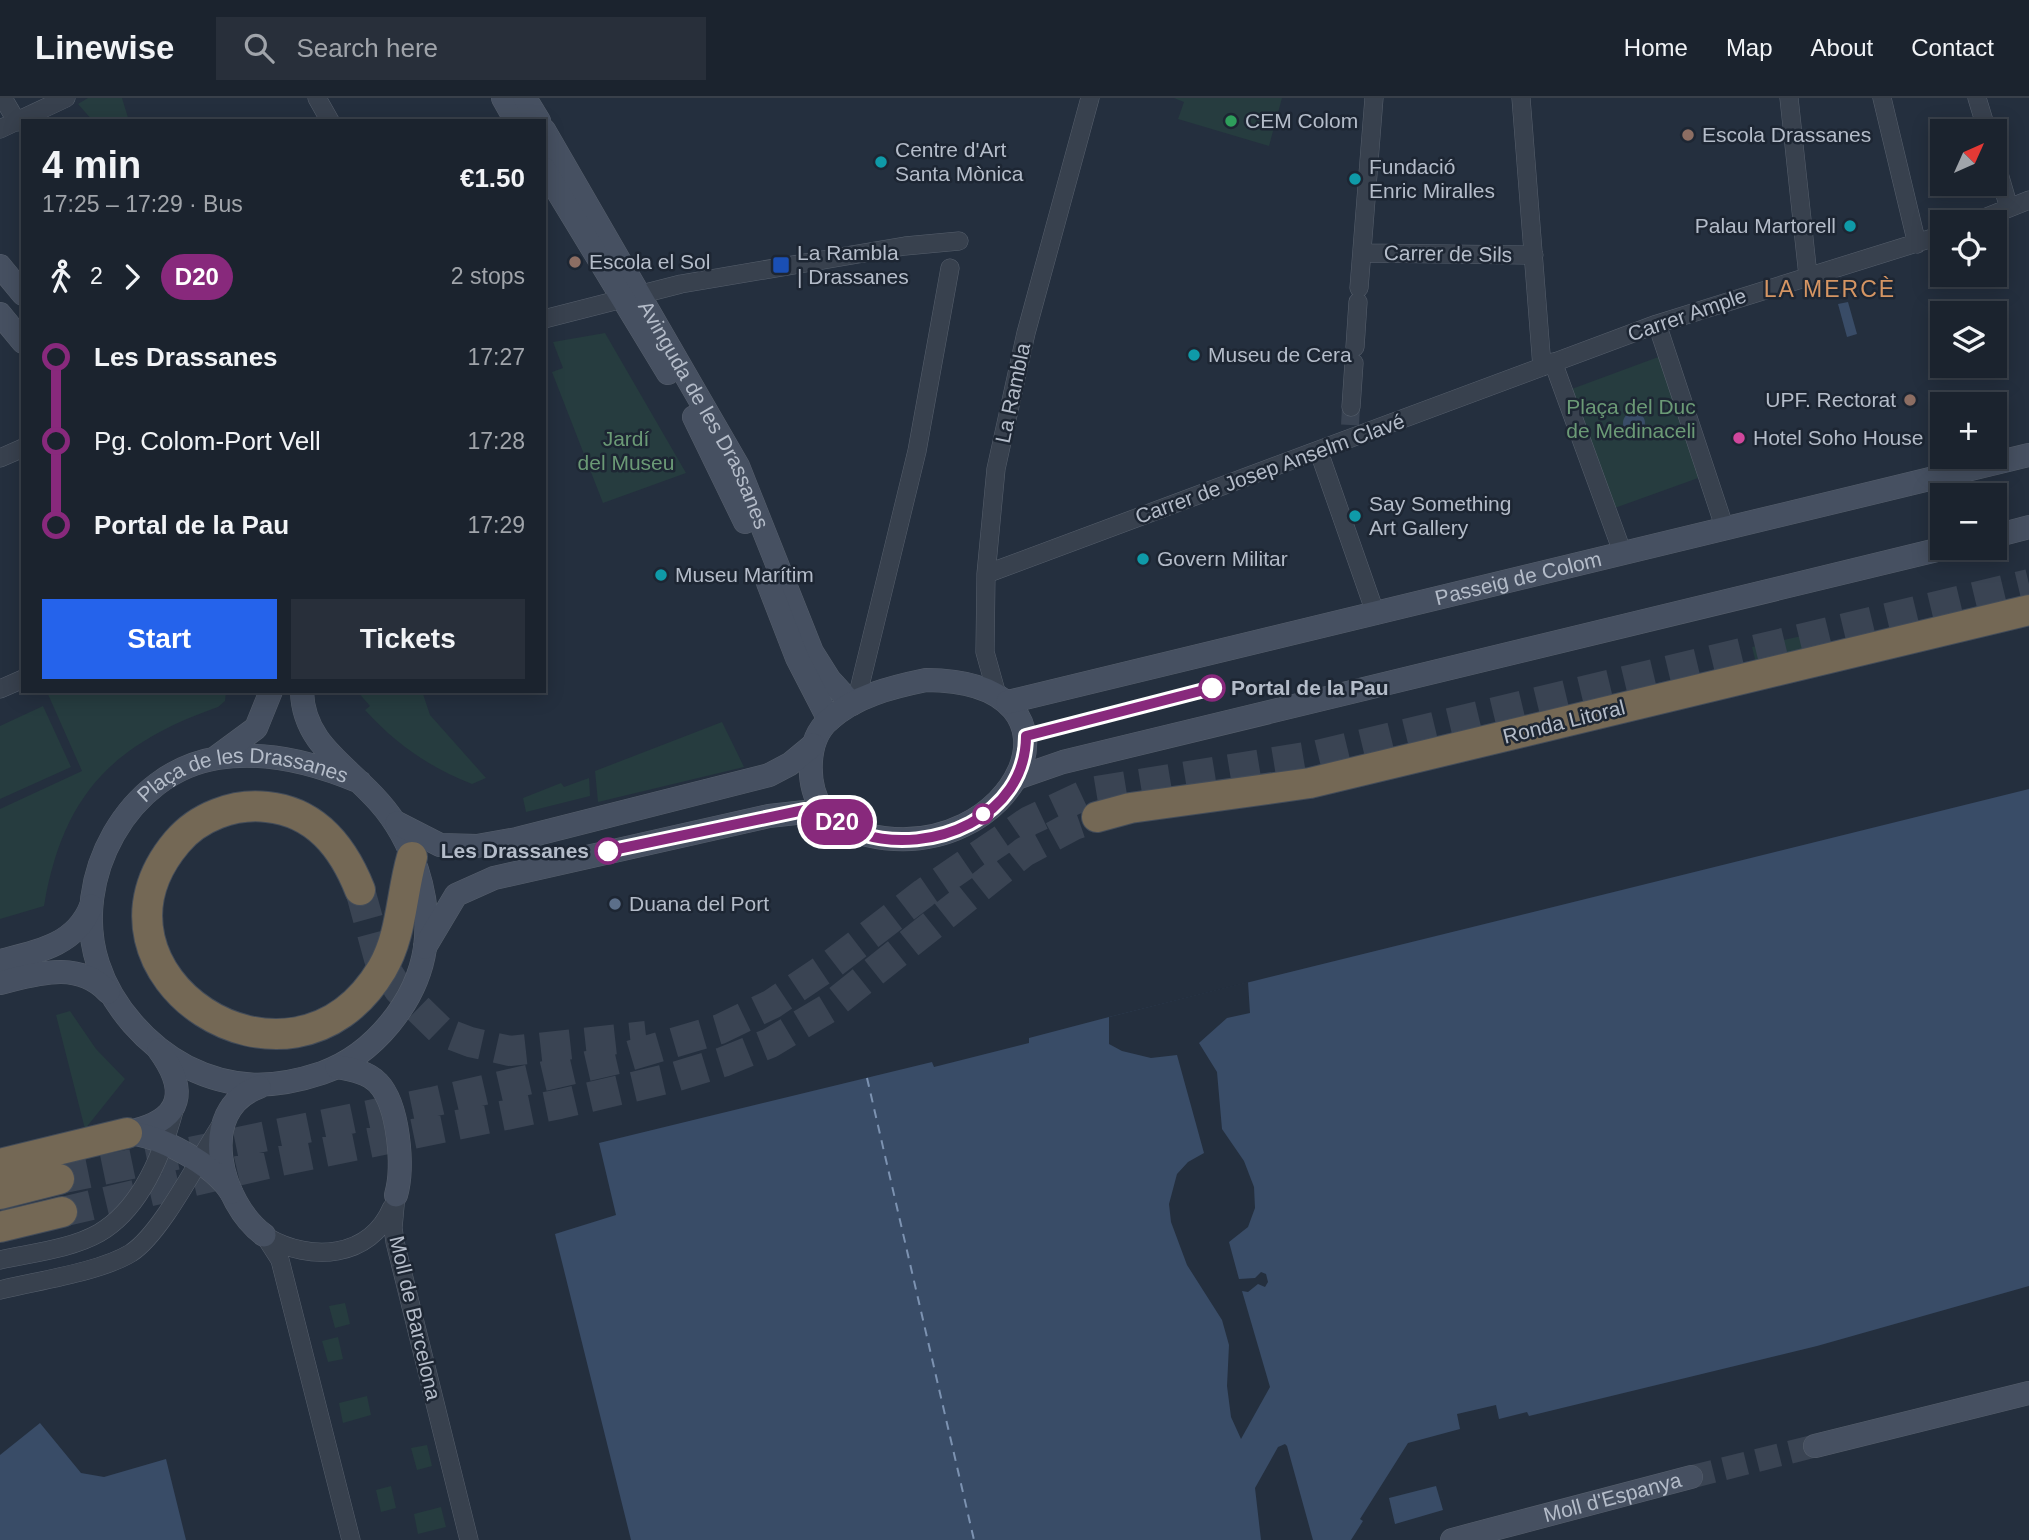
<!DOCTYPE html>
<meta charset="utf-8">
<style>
body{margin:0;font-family:Helvetica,sans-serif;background:#282f3a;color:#f1f3f6;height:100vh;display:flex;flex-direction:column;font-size:26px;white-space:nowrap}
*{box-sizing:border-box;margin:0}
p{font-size:23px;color:#a0a4aa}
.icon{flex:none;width:38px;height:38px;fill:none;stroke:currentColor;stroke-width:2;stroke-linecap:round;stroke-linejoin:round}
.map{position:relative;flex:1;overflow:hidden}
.drawer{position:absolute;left:21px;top:21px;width:525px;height:574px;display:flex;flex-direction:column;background:#1b232e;border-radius:0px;box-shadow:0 4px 18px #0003,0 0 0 2px #39404a}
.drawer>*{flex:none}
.badge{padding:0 14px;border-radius:23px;font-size:24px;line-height:46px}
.needle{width:46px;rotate:45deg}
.fabs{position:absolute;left:1930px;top:21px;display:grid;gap:14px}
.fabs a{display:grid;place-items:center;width:77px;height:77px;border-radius:0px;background:#1b232e;box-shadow:0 4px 18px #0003,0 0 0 2px #39404a;font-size:35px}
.map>.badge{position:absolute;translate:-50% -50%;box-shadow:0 0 0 4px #fff}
.legs{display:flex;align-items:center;gap:10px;height:77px;padding:0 21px;font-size:23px}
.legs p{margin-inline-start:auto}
.overview{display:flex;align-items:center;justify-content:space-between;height:119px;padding:0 21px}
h1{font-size:38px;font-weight:800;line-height:52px}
.primary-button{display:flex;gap:14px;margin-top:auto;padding:14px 21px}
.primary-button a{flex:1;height:80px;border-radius:0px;background:#2563eb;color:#fff;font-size:28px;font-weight:800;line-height:80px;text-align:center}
.primary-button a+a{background:#282f3a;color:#f1f3f6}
ul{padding:0 21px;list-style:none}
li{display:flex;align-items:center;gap:24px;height:84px;font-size:26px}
li i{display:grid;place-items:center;width:10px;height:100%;margin:0 9px;background:currentColor}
li i::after{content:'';width:18px;height:18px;margin:-9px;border:5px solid;border-radius:50%;background:#1b232e}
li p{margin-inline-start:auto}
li:first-child i{background:linear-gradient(#0000 50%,currentColor 0)}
li:last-child i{background:linear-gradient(currentColor 50%,#0000 0)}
header{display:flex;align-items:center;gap:42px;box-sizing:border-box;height:98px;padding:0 35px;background:#1b232e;border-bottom:2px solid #39404a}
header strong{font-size:33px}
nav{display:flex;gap:38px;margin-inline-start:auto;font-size:24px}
.search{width:490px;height:63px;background:#282f3a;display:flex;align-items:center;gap:18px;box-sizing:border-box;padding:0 24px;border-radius:0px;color:#a0a4aa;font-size:26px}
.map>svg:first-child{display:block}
</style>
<header>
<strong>Linewise</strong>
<div class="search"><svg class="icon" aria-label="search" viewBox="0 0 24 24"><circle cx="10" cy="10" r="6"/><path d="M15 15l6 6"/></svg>Search here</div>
<nav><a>Home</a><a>Map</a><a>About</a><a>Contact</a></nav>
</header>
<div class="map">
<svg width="2029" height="1442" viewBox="0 0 2029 1442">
<rect width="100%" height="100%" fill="#242f3e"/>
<path fill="#263c3f" d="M88,0h34l7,23h-36l-15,-17z
M1174,0h108l-13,48 -91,-27 6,-17z
M605,235l81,140 -83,30 -51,-131 11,-4 -10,-26z
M1661,258l40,121 -89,32 -43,-119z
M1806,537l4,15 -54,13 -4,-16z
M226,593l-1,10 -7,6c-105,37 -155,87 -174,199l-44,13v-110l82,-38 -35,-79z
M357,593h65l8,24 56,63 -14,6c-43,-17 -75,-39 -107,-74l5,-4z
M43,608l28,61 -71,32v-73z
M722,624l22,45 -146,35 -3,-31z
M589,680l1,18 -64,16 -3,-14 38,-15 3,4z
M70,913l26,38 29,30 -40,50 -29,-114z
M345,1205l5,21 -15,4 -6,-22z
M338,1239l5,22 -15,3 -6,-21z
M367,1298l4,19 -28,8 -4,-20z
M427,1347l5,21 -15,4 -6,-22z
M391,1388l5,22 -15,4 -5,-22z
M441,1409l5,20 -28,7 -4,-20z"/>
<path fill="#394c67" d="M1848,204l9,32 -10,3 -9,-33z
M1623 325a11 11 0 1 1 22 0a11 11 0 1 1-22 0Z
M2029,691v497l-212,60 -288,70 -2,-4 -28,7 -3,-14 -39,9 3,15 -52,14 -48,76 3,2 -12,19h-720l-76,-306 61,-19 -17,-72 333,-81 2,5 95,-24v-5l80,-21z
M40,1325l41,50 23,4 62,-18 20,81h-186v-85z
M1436,1388l7,24 -48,14 -6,-26z"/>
<path fill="#242f3e" d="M1248,884l2,31 -23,5 -28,25 18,29 5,57 22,32 10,26 1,21 -7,19 -19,15 10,37 16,-1 6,-6 5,2 2,8 -3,5 -7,-3 -10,8 -6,-1 28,96 -29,52 -10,-22 -4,-31 2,-41 -7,-25 -35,-55 -16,-43 -2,-18 8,-30 11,-12 16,-9 -27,-98 -26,3 -29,-7 -13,-7v-27z
M1285,1346l2,2 26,94h-52l-6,-52 23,-41z"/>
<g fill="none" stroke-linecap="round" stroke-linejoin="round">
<path stroke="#7c92b1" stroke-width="2" stroke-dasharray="9 7" stroke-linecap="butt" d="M867,980l107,462"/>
<path stroke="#3a4453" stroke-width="18" stroke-dasharray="18 9" stroke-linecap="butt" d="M1350,327l1,-18"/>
<path stroke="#3a4453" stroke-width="23" stroke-dasharray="23 11" stroke-linecap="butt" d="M1691,1379l124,-31"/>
<path stroke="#3a4453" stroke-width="30" stroke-dasharray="30 15" stroke-linecap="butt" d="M360,792l19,69 20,31 42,41 29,11 40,9 136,-15
M59,1081l373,-77 190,-44 98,-29 52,-25 61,-41 91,-70 105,-72 62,-29 226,-37 712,-171
M62,1114l218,-51 280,-57 111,-26 52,-16 47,-19 57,-34 197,-157 50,-27 23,-8"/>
<g stroke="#565f6c" stroke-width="19">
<path id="street" d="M3,0l14,24
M317,0l13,23
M1521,0l21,269
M1789,0l19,178
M1882,0l35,146
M1977,0l10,33
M0,31l66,-31
M1995,62l14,48
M1974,124l55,-22
M1362,155l172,2
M1359,190l15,-190
M544,221l137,-35 224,-38 54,-5
M1657,226l68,205
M1355,249l3,-45
M1553,264l70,192
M1351,309l3,-44
M1319,354l57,163
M0,360l23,-10
M986,476l671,-250 285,-89
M0,591l23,-10
M997,597l-12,-43 1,-78 10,-105 30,-136 64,-235
M856,604l61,-251 33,-183
M396,1097l-3,33 2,14 74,298
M264,1137l16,25 71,280
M267,1139c43,25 103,22 125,-30
M0,1162c31,-7 71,-11 99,-27 43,-25 64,-80 76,-126
M0,1192c36,-9 100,-18 131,-37 31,-20 68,-95 90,-128"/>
</g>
<g stroke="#565f6c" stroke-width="24">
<g id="secondary">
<path d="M503,0l13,23"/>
<path d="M525,0l14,23"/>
<path id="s1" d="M544,32l194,336 74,186 17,27 23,25"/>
<path d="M544,71l124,204"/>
<path d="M0,168l23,28"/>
<path d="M0,216l23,28"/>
<path d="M694,319l51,105"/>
<path d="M1995,438l34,-9"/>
<path d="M768,485l29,75 32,62"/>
<path d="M926,582c179,1 89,189 -59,155 -15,-3 -36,-13 -45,-26 -16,-25 -16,-69 7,-89 26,-24 63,-33 97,-40z"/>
<path id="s2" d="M302,593c1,53 45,74 77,111 33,37 53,95 46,146 -8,54 -52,107 -103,125 -48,16 -89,17 -135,-6 -40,-21 -75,-60 -89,-103 -28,-86 30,-192 120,-206 47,-8 99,6 142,24"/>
<path id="s3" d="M1008,604l1021,-247"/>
<path d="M218,658l38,-28 15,-37"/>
<path d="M1017,680l46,-16 882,-214"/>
<path d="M397,725l43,22 37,1 40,-7 252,-64 21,-11 23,-19"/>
<path d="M425,849l31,-52 38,-17 275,-62 54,-6"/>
<path d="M0,863c37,-9 76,-16 91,-55"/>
<path d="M0,885c37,-9 78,-23 108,9"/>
<path d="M337,969c14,2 31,5 41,16 21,22 26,84 18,112"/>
<path d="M259,989c-64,23 -38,117 5,148"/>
<path d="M133,1033c50,-12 55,-41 26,-81"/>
<path d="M127,1035c32,2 86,31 104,59"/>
<path d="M1815,1348l214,-53"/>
<path id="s4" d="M1452,1442l239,-63"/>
</g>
</g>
<g stroke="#434c59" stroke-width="32">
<path id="highway" d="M1097,719l33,-9 180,-25 719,-173
M360,792c-17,-43 -44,-78 -93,-83 -33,-4 -69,10 -90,35 -110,130 113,281 205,127 20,-34 19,-74 30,-112
M0,1066l127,-31
M0,1096l59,-15
M0,1129l62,-15"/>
</g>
<use href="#street" stroke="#38414e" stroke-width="18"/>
<use href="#secondary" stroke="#465061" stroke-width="23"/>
<use href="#highway" stroke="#746855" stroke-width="30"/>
</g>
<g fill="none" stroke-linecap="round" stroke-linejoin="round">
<g stroke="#fff" stroke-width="16">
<path id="line-1" d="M608,753l196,-41c27,0 33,16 58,24 69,22 164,-17 164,-98l186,-48"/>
</g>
<use href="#line-1" stroke="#88297c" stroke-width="10"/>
</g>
<circle fill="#2e9e5b" stroke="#1d2633" stroke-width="2.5" cx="1231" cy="23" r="7"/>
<g fill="#8d6e63" stroke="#1d2633" stroke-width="2.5">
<circle cx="1688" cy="37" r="7"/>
<circle cx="575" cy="164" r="7"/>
<circle cx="1910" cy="302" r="7"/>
</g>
<g fill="#0f9aa8" stroke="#1d2633" stroke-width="2.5">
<circle cx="881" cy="64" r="7"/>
<circle cx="1355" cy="81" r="7"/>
<circle cx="1850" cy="128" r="7"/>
<circle cx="1194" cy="257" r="7"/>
<circle cx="1355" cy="418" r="7"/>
<circle cx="1143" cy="461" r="7"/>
<circle cx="661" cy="477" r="7"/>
</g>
<rect fill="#1a4fb4" stroke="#1d2633" stroke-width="2.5" x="772" y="158" width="18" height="18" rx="3.5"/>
<circle fill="#d1479c" stroke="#1d2633" stroke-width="2.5" cx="1739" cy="340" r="7"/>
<g fill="#fff" stroke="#88297c" stroke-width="3.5">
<circle cx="1212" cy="590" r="12"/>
<circle cx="983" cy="716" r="9"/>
<circle cx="608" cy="753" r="12"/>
</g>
<circle fill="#5c6f8a" stroke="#1d2633" stroke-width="2.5" cx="615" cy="806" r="7"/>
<g text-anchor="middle" stroke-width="5" stroke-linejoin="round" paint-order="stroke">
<g font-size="21" fill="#b4bcc9" stroke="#1d2633" text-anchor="start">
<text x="1245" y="30">CEM Colom</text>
<text x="1702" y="44">Escola Drassanes</text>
<text x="895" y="59">Centre d'Art<tspan x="895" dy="24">Santa Mònica</tspan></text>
<text x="1369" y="76">Fundació<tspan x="1369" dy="24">Enric Miralles</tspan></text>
<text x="1836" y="135" text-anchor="end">Palau Martorell</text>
<text x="797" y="162">La Rambla<tspan x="797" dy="24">| Drassanes</tspan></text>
<text x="589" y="171">Escola el Sol</text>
<text x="1208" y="264">Museu de Cera</text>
<text x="1896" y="309" text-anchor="end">UPF. Rectorat</text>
<text x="1753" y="347">Hotel Soho House</text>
<text x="1369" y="413">Say Something<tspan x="1369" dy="24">Art Gallery</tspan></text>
<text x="1157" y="468">Govern Militar</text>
<text x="675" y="484">Museu Marítim</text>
<text x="629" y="813">Duana del Port</text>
</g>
<g font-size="21" fill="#b4bcc9" stroke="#1d2633">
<text transform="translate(1448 156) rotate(1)" y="7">Carrer de Sils</text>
<text transform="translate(1687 217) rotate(-19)" y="7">Carrer Ample</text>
<text transform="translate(1013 295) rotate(-78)" y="7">La Rambla</text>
<text dy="7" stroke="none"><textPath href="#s1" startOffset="327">Avinguda de les Drassanes</textPath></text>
<text transform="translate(1270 371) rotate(-20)" y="7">Carrer de Josep Anselm Clavé</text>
<text dy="7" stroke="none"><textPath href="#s3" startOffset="525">Passeig de Colom</textPath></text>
<text transform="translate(1564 624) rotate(-14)" y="7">Ronda Litoral</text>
<text dy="7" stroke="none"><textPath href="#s2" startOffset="1034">Plaça de les Drassanes</textPath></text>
<text transform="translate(415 1220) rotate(77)" y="7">Moll de Barcelona</text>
<text dy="7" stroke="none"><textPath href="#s4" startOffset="166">Moll d'Espanya</textPath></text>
</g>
<g font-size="21" fill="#6b9a76" stroke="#1d2633">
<text x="1631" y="316">Plaça del Duc<tspan x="1631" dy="24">de Medinaceli</tspan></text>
<text x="626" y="348">Jardí<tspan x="626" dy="24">del Museu</tspan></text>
</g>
<g font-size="21" font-weight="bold" fill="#b4bcc9" stroke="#1d2633" text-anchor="start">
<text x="1231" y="597">Portal de la Pau</text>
<text x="589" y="760" text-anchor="end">Les Drassanes</text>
</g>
<g font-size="23" letter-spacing="2" fill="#d59563" stroke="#1d2633">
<text x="1830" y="199">LA MERCÈ</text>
</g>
</g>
</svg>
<div class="fabs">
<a><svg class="needle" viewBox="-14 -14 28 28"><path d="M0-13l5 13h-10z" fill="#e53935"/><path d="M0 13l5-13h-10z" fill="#a0a4aa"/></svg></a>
<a><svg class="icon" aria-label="locate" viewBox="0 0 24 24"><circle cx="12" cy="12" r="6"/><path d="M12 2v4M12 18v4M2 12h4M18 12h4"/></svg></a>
<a><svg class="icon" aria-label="layers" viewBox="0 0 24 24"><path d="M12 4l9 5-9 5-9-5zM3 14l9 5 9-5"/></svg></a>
<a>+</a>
<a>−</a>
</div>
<b class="badge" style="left:837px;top:724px;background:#88297c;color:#fff">D20</b>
<section class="drawer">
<div class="overview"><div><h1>4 min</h1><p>17:25 – 17:29 · Bus</p></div><b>€1.50</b></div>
<div class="legs"><svg class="icon" aria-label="walk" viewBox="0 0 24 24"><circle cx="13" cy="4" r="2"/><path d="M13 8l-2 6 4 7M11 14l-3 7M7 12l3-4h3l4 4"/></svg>2<svg class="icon" aria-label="forward" viewBox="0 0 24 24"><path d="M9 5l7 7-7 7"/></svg><b class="badge" style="background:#88297c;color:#fff">D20</b><p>2 stops</p></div>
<ul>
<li><i style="color:#88297c"></i><b>Les Drassanes</b><p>17:27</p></li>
<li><i style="color:#88297c"></i><span>Pg. Colom-Port Vell</span><p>17:28</p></li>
<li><i style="color:#88297c"></i><b>Portal de la Pau</b><p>17:29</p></li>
</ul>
<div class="primary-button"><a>Start</a><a>Tickets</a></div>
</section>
</div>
